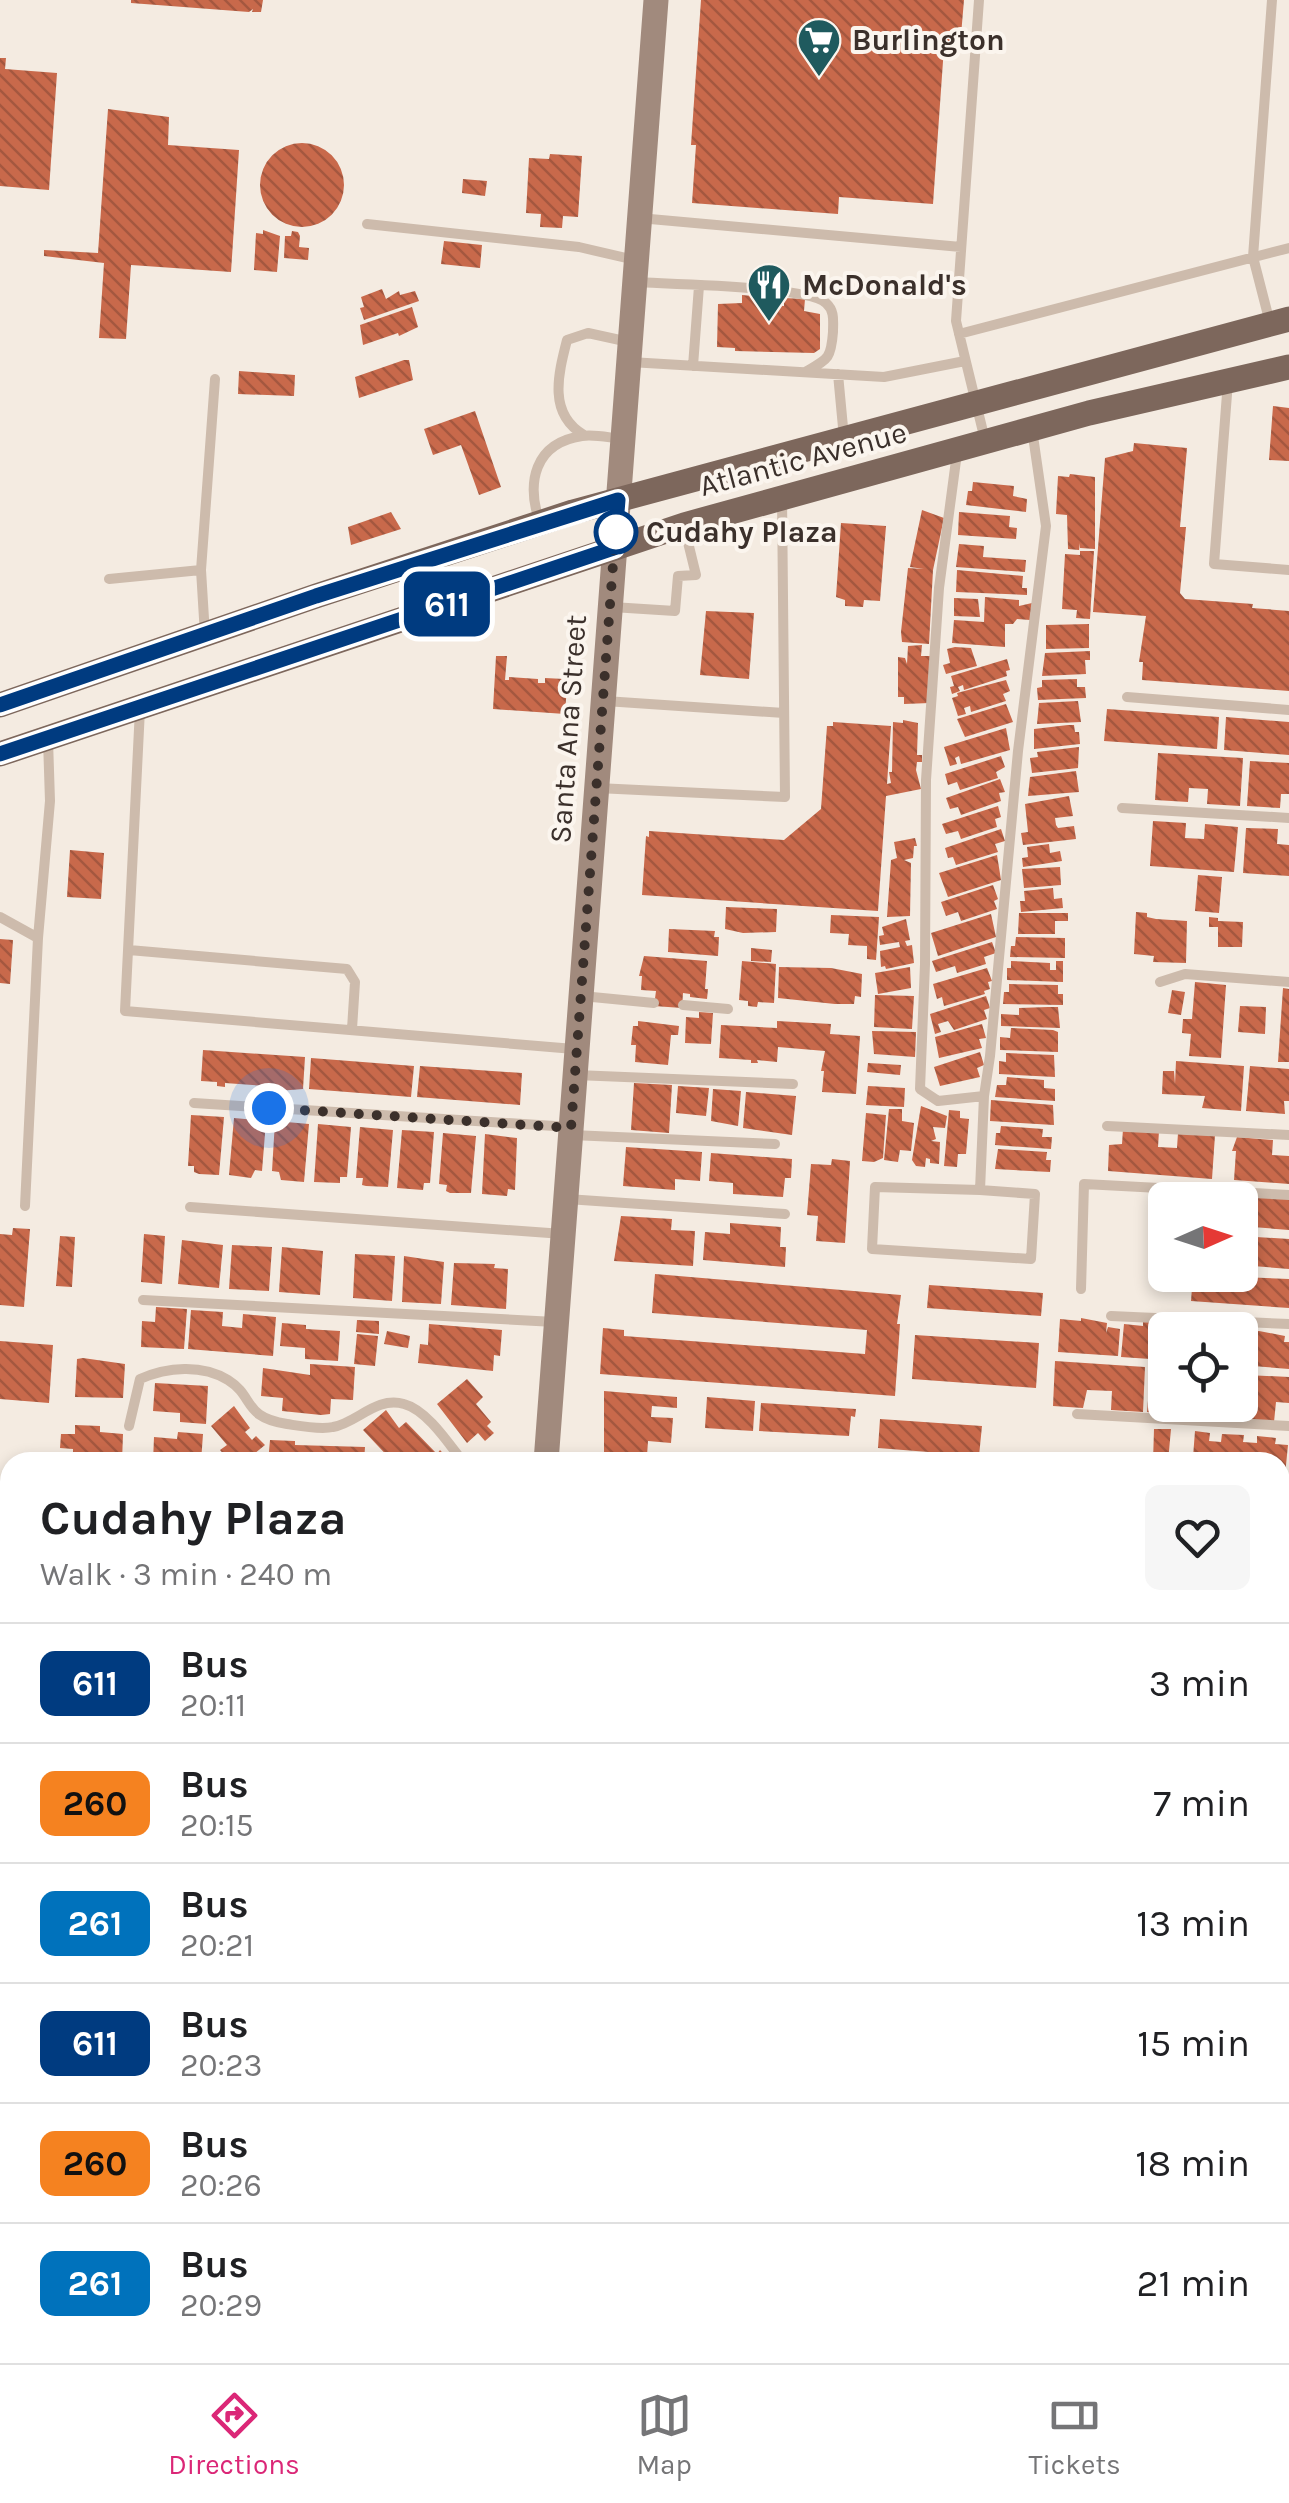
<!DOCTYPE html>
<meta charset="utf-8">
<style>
body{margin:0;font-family:Karla,sans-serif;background:#f6f6f6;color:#202124;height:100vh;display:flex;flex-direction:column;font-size:38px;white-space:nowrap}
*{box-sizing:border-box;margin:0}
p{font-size:32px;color:#757577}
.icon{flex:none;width:55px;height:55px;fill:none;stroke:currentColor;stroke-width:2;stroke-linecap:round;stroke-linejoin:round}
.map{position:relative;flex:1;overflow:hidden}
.details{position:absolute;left:0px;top:1452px;width:1290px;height:912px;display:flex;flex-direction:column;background:#fff;border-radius:30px 30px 0 0;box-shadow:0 5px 15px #0003}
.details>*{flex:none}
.badge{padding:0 20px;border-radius:15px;font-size:35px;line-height:65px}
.needle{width:65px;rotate:87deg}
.buttons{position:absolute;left:1148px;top:1182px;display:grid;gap:20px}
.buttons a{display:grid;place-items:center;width:110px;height:110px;border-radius:15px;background:#fff;box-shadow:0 5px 15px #0003;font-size:50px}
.you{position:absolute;width:50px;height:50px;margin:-25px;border:8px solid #fff;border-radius:50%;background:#1a73e8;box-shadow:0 0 0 15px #1a73e833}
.map>.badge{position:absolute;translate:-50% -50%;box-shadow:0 0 0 5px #fff}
.round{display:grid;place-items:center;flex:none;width:105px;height:105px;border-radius:15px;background:#f6f6f6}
.head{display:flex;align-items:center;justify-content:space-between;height:170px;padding:0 40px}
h1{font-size:48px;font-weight:700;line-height:75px}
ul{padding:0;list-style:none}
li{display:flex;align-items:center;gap:30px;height:120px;padding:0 40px;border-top:2px solid #e0e0e0}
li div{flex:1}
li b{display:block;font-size:38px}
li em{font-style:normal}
li .badge{min-width:110px;font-weight:700;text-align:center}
.dock{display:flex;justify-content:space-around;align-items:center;height:140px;border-top:2px solid #e0e0e0;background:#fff;font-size:28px;color:#757577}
.dock a{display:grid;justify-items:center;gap:5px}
.dock .active{color:#db2777}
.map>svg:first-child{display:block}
</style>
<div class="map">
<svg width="1289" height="2363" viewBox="0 0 1289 2363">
<defs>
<pattern id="building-back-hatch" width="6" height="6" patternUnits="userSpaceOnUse" patternTransform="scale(2.5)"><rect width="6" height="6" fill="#c8694b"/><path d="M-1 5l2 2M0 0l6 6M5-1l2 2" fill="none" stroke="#a4573f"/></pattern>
</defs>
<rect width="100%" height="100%" fill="#f4ebe1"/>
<path fill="url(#building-back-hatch)" d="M131,0h132l-2,12h-9l1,-3 -4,3 -118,-9z
M701,0h263l-4,47h-16l-11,157 -94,-7 -1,17 -146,-11 4,-58h-5z
M0,58h6l-1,11 52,4 -8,117 -49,-4z
M108,109l61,8 -1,28 71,5 -8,122 -100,-7 -5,74 -27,-1 5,-75 -60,-7v-6l54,3z
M260 185a42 42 0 1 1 84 0a42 42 0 1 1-84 0Z
M550,154l32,2 -4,61 -15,-1 -1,12 -22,-1 1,-13 -15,-1 3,-55 20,1z
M463,179l24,2 -2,15 -23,-3z
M263,230l17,6 -3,36 -23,-2 2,-37 7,1z
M292,231l6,1 2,4 -1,11 10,1 -1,12 -24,-2 1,-22h6z
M444,241l38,4 -2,23 -39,-4z
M382,289l4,10 13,-8 1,4 15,-4 4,10 -55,19 -4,-12 4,-1 -3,-10z
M742,295l21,2 -1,7 22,2v-8l21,1 -1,12 16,3v35l-6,4 -79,-2v-3l-18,-1 1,-43 24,-1z
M412,307l6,20 -19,9 -1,-3 -35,12 -3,-20z
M404,360h5l4,20 -54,18 -4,-21z
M239,371l56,4 -1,21 -56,-2z
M1273,406l16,2v53l-20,-1z
M475,411l26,76 -22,8 -18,-50 -28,10 -9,-26z
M1134,443l53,5 -7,79h6l-6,66 5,6 68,5 -1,4 37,3v80l-147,-11 1,-18h-4l7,-46 -53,-4 12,-154 28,-7z
M1070,474l25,3v72l-15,-1v-5l-1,7 -11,-1 -1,-34 -11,-1 2,-38 11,1z
M973,482l41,4 -1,10 14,3 -1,13 -60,-7 2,-14h4z
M922,510l22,8 -11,52 -4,74 -27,-2 -1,-10 7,-64 16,1 -14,-2z
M391,512l10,17 -50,16 -3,-18z
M959,512l51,4 -1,11 8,1 -1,11 -58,-4z
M841,523l45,3 -6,75 -16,-1 -1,7 -18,-1v-6l-9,-3z
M959,544l25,2 -1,11 43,3 -1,12 -69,-5z
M1080,551h14l-4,68 -14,-1 1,-8 -15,-1 3,-55 15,1z
M957,570l66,6 -1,12h5v7l-71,-3z
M985,597l34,3v6l13,-3 -2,17 -13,-1 -4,5h-8v23l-53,-4 2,-23 30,2z
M954,598l24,1 2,18 -26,-1z
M706,611l48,2 -5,66 -49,-4z
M1089,624v24l-43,1v-24z
M922,645l-1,11h11l-2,47 -26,1v-7h-6v-40l7,1 2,6 1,-18z
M955,647l16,1 6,18 -31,8 -3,-9 7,-2 -3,-14z
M1090,651v9h-5l1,14 -44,2 3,-23z
M496,656h11l-2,24h4v-3l29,2v4h7v-5l19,1 -1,5 4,1 -2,29 -72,-5z
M1007,659l3,11 -4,1 1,5 -43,14 -1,-5 -5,2 2,4 -8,3 -2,-7 4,-1 -3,-10z
M1077,679v8h8l1,11 -48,2 -1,-12 5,-1v-7z
M1006,680l4,11 -7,3 3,7 -35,11 -1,-6 -6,2 2,6 -8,2 -6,-18 6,-2 -1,-3z
M1078,701l3,21 -44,2 2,-21z
M1006,704l7,18 -48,15 -8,-18z
M1107,709l112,8 -2,32 -113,-8z
M1226,717l63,5v33l-65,-5z
M903,720l15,3 -1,32h5v7h-5l-1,8 5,19 -35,7 -8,115 -236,-16 4,-59 3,1v-6l135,9 37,-31 6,-83h6v-4l58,4 -4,58 4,-1 -2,-11h3l1,-50 10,1z
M1068,725h6l1,7h4l1,12 -46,5v-20z
M1006,728l4,22 -49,14 -2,-8 -4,2 2,6 -7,2 -6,-19z
M1079,747l-1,21 -46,5 -2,-15 8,-1 -1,-5z
M1158,753l85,5 -3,48 -33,-2 1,-15 -19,-1 -1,14 -33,-2z
M1001,756l4,11 -9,5 2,6 -38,12 -3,-8 -9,3 -3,-11z
M1250,761l39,2v31h-8l-1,14 -33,-2z
M1076,771l3,21 -51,4 2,-19z
M1000,779l5,13 -6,1 2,8 -40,14 -3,-8 -8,2 -4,-11z
M1069,796l4,20 -18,2 1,7 2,3 16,-2 2,13 -53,6 -2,-12 7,-1 -3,-28z
M998,806l3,11 -6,2 2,8 -36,12 -3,-8 -12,3 -4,-10z
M1153,821l33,2 -1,15 19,1 1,-15 33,3 -4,45 -84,-6z
M1246,828l32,1 -1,15 12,1v31l-46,-3z
M1001,829l4,12 -10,3 3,8 -42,13 -3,-8 -5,1 -3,-10z
M915,838l2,8h-3l-1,12 -9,2 7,3 -1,53 -23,1 4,-57 6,-2 -3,-16z
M1049,844l1,9 10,-2 2,10 -39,6 -1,-9 6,-1 -1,-10z
M70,850l34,3 -3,46 -34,-2z
M997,855l4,25 -53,17 -9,-24z
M1060,867l1,18 -37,3 -2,-19z
M1198,875l24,2 -3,36 -24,-2z
M993,885l5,14 -4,2 3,8 -36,12 -3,-9 -12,4 -5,-14z
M1053,888l1,11 8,-1 1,10 -42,4 -1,-11h5l-1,-10z
M726,907l51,2 -1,23 -33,1 -18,-4z
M1136,912l11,1v4l9,2 31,2 -1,42 -33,-1 1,-6 -20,-2z
M1019,913h49v8h-13v13h-37z
M991,914l5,23 -58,19 -7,-23z
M831,915l48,2 -3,43 -9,-1v-13l-19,-1 1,-11 -19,-1z
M1209,917l9,1v3l25,1 -1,25h-24v-20h-9z
M906,919l4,21 -5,1 2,5 5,-1 2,18 -28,6 -1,-3 -4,1 -1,-16 20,-4 -1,-5 -19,3 -1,-9 5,-1 -2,-8z
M669,929l46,2 -1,6h5l-1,19 -50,-4z
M1016,937l49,1v20l-55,-1 1,-11h4z
M0,939l13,1 -3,44 -10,-1z
M992,942l4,11 -12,4 2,7 -29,9 -2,-7 -19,6 -4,-11z
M751,948l21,2 -1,12 -20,-1z
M644,956l63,5 -2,28h3l-1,10 -17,-2v-3l-7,-1 -1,15 -28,-2 2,-15 -15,-1 1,-14h-3z
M742,961l34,3 -2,39 -16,-1 -1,5 -9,-1v-5l-9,-1z
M1011,961l39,2v7h6v-9h7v21l-56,-2v-12h4z
M779,967l52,1 31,6 -1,23 -6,-1 -1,8h-19l-57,-6z
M910,967l1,21 -33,6 -3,-21z
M987,968l5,13 -4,1 2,7 -6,2 1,3 -41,12 -2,-9 -5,2 -4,-15z
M1195,982l31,3 -5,73 -32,-2 2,-22 -9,-1 1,-14h9z
M1009,984l49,1v9h5v11l-60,-1 1,-12h5z
M1283,988l6,1v73h-11z
M1172,990l13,2 -4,23 -13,-2z
M875,995l39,1 -2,33 -38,-2z
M986,996l4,12 -6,2 3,9 -33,11 -6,-9 -10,3 3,8 -6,2 -5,-20z
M1240,1006l26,1 -1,27 -27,-2z
M1048,1007h10l2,21 -59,-2v-12l18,1v-7z
M699,1012l14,1 -2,31 -26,-1 1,-26 13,1z
M638,1021l41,5 -1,9h-7l-3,30 -33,-3 1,-17h-5l2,-19h5z
M777,1021l54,3 -1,10 30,2 -4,58 -34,-2 2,-21h-3l4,-20 -47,-4 -1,15 -20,-2 1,3h-7v-3l-32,-2 2,-33 56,3z
M982,1024l4,14 -7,1 3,9 -43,10 -4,-21z
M1011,1028l42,2 5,2v20l-58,-2v-13l10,1z
M872,1031l44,1 -1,25 -41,-3z
M203,1050l102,7 -2,32 -25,2v-4l-53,-4v4l-8,-1v-4l-16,-1z
M980,1052l4,13 -7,3 3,9 -40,9 -6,-19z
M1006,1053l48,2 1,22 -56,-3v-13l7,1z
M311,1058l103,8 -3,31 -102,-8z
M1176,1061l68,5 -3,45 -39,-3 3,-12 -43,-2 1,-23h11l1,13z
M868,1063l33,2 -1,10 -33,-3z
M420,1066l102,7 -2,32 -103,-8z
M1250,1066l39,3v32h-5l1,13 -39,-3z
M1007,1077l37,3v8l11,1v12l-60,-4 2,-12h9z
M634,1083l38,2 -3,48 -38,-3z
M678,1086l31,2 -3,28 -30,-3z
M868,1086l37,2 -1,19 -38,-2z
M713,1089l28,2 -3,35 -27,-5z
M746,1092l50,4 -4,39 -49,-7z
M991,1100l62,5 1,20 -64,-4z
M921,1106l26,10 -2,12 -12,-1 3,12 -5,2 9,1 -1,22 -9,-1v-4l-4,-1 -1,9 -9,-1 -4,-6z
M889,1109h13v12l12,2 -3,28 -11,-1 -2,12 -14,-2z
M949,1110l11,1v7l9,1 -3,35h-8l-1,13 -13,-1z
M866,1113l20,2 -3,43 -9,4 -12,-1z
M191,1115l33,2 -5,58 -20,-1 -5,-2v-6h-6z
M234,1118l32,3 -4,50 -7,-1 -4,8 -22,-3z
M275,1121l34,3 -5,58 -23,-2 -2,-8 -7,-1z
M318,1124l33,3 -4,50h-7v6l-26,-1z
M1001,1126l42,3 -1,8h10l-1,12 -56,-4 1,-12h4z
M360,1127l33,3 -5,57 -22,-1 -4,-1 1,-7h-7z
M1123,1129l36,2 -1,16 19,1 1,-15 37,2 -3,44 -104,-8 1,-26 13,-1z
M402,1130l32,2 -4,51h-6l-1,7 -26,-2z
M443,1133l33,3 -5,57h-21l-4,-2 1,-6 -8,-1z
M485,1134l32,4 -2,52 -7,-1 -1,7 -25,-2z
M1237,1137l36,3 -1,15 17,1v28l-55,-4 2,-29h-4z
M626,1147l76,5 -2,29 -25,-2v11l-52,-4z
M998,1149l49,3 -1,8h5l-1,12 -55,-3z
M711,1153l81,6 -1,19h-6l-2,19 -50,-3v-11l-24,-2z
M832,1159l18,2 -5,82 -29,-2 2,-25 -11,-1 4,-51 20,1z
M1198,1192l91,7v31l-49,-4v-26h-42z
M621,1216l51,3 -1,11 24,1 -2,35 -79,-5z
M730,1223l51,4 -1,20h6l-1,20 -82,-7 2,-28 25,2z
M13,1228l17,1 -6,78 -24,-2v-71l12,1z
M144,1234l21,2 -3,48 -21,-2z
M60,1236l15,1 -3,50 -16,-1z
M1240,1236l49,3v30l-49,-4z
M182,1240l41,5 -4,43 -41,-4z
M232,1245l40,2 -3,44 -40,-2z
M282,1247l41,4 -3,44 -41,-3z
M355,1254l40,2 -3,45 -39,-3z
M404,1256l40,6 -3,42 -39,-2z
M454,1263l41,1 -1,4 14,1 -2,40 -55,-4z
M655,1274l246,21 -4,29h3l-5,72 -295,-22 3,-46 21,2v6l241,18 2,-24 -215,-17z
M1193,1275l96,4v29l-98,-7z
M929,1285l114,8 -2,23 -114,-8z
M156,1307l31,2 -3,40 -43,-2 1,-26 13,1z
M191,1310l32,2 -1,14 20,2 1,-14 33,3 -3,39 -85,-7z
M1081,1318l26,5 -1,10 2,-6 12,2 -2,27 -60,-4 2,-33 21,2z
M357,1320l22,1v13l-23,-2z
M1143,1322h8l-1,4 15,1v33l-44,-3 3,-33 19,2z
M282,1323l24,2v4l34,2 -2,30 -33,-2v-11l-25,-2z
M429,1324l73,6 -2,26 -6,-1 -1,16 -75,-8 2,-19 8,1z
M387,1331l23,5 -2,12 -24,-4z
M1259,1331l26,5 -1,6h5v27l-49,-4v-33z
M357,1334l21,2 -3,30 -21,-2z
M915,1335l124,8 -3,45 -124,-9z
M0,1341l53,4 -4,58 -49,-4z
M83,1358l42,6 -2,34 -48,-1 2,-38z
M1055,1361l90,6 -2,45 -32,-2 1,-19 -25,-1 -4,18 -30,-2z
M310,1364l45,3 -2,33 -22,-1 -1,15 -9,1 -39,-4 1,-13 -22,-2 2,-28 47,7z
M1151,1367l14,2v36h15l-1,10 -32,-3z
M1246,1375l43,2v26l-13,-1 -2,20 -31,-2z
M467,1379l16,18 -7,7 15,18 -4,4 7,7 -9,8 -7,-8 -11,10 -30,-39z
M155,1383l53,3 -2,38 -26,-2v-9l-27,-2z
M604,1391l73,6v11l-25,-2 -1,11 22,1 -2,25 -23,-2 -1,15 -43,-4z
M707,1397l48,4 -2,30 -48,-3z
M761,1403l95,6 -1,8 -4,-1 -2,20 -90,-5z
M1207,1405h32l-2,15 -31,-3z
M234,1406l16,22 -5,4 7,8 4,-4 9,9 -21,17h-14l-10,-12 7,-5 -16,-19z
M386,1410l13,18 7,-6 31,32 3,-4 11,12h-58l-30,-32z
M880,1419l102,7 -3,30 -101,-8z
M75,1425l25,1v6l23,2 -1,28h-49v-13l-13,-1 1,-14h14z
M1154,1429h17l-3,33h-15z
M1195,1431l15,2 -1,8 12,1 1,-8 22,1 -1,7 14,1v-7l19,2 -1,6 13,1 -3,30 -5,-1v-12h-73v-4l-14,-1z
M178,1432l25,2 -2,28h-48l1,-25 23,2z
M270,1440l25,1v4l70,2 -1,15h-96z
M1280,1561l9,1v46h-9z
M1280,1629l9,1v47l-9,-1z
M1280,1685l9,1v40h-9z
M1280,1757l9,1v40l-9,-1z
M1280,1806l9,1v47h-9z
M1280,1874l9,1v47l-9,-1z
M1280,1939l9,1v44l-9,-1z
M28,2355h49v8h-50z
M86,2355l70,1 112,-1v8h-183z
M637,2355h51l-1,8h-50z
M692,2355h50l-1,8h-50z
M766,2355h60v8h-60z
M834,2355h115l-1,8h-115z
M1001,2355h207l24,2v6h-232z"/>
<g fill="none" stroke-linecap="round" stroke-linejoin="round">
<path stroke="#cdbbac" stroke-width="10" d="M979,0l-23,321 29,119
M639,218l322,29
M367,224l212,23 56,13
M636,282c32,2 172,4 190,21 9,8 7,18 7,29 -2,27 -5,27 -28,40
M1270,323l-17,-66 19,-257
M959,334l330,-86
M630,362l254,15 81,-16
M693,366l6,-80
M838,374l6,64
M1228,381l-14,183 75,6
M584,435c-36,-21 -26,-60 -17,-95l21,-7 41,9
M957,453l-18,135 -13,192 -1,184 -5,125 18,12 46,-5 6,-40 28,-305 28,-225 -14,-97
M540,523c-14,-40 -6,-80 42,-87 13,-2 28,2 41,3
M109,579l92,-9
M612,607l63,4 3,-35 18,-1 -12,-49
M205,635l-4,-65 14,-191
M1127,697l162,13
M605,701l179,12
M140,709l-15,302 449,38
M597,788l188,9 -3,-300
M1122,808l167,10
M0,917l38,21 12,-137 -2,-61
M129,950l218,19 8,13 -3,47
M1160,982l25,-8 104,8
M582,996l72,7
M683,1005l45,4
M576,1075l217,9
M194,1103l376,24
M1107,1126l182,9
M572,1135l203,9
M980,1190l-105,-3 -3,62 159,10 4,-65 -55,-4 4,-94
M567,1199l218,15
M25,1206l13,-268
M190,1207l373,27
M1081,1289l3,-105 205,11
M143,1300l412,22
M1111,1316l178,8
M1077,1414l212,12
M129,1426l11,-47c27,-12 62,-15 88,1 27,17 14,37 59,44 13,2 33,6 46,3 24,-4 43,-31 71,-23 23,6 45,40 59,58
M710,1462l32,-3 35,3
M1280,1552h9
M1280,1619l9,1
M1280,1744l9,1
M1280,1867l9,1
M1280,1934l9,1
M1280,2047l9,1
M1280,2106h9
M1280,2269l9,4
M1280,2288l9,1
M447,2355l29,3"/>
<path stroke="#a18a7d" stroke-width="25" d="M546,1462l110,-1462
M478,2363l1,-8"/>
<path stroke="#7d675c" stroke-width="25" d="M0,705l316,-109 257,-84 716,-193
M0,754l684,-229 405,-112 200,-46"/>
</g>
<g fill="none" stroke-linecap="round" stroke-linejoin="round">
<g stroke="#fff" stroke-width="22">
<path id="line" d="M0,705l316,-109 302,-96 -4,48 -614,206"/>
</g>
<use href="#line" stroke="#003b80" stroke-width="15"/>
<path stroke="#3b302b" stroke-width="10" stroke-dasharray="0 18" d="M269,1108l302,20 45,-604v8"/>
</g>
<defs>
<g id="supermarket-pin" transform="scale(2.25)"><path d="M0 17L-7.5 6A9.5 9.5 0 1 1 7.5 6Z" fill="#1f5a5e" stroke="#fbf5ee"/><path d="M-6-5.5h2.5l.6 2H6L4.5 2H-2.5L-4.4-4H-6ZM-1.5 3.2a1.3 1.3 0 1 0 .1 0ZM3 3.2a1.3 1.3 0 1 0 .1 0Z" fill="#fff"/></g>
<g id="restaurant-pin" transform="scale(2.25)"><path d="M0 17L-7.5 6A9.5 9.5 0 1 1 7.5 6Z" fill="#1f5a5e" stroke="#fbf5ee"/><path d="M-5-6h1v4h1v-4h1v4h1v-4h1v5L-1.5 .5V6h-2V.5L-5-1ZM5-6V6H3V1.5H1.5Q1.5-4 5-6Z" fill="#fff"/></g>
</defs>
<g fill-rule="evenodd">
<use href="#supermarket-pin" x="819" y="40"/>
<use href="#restaurant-pin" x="769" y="285"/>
</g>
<circle fill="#fff" stroke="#003b80" stroke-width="5" cx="616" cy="532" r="20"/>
<g text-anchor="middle" stroke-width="8" stroke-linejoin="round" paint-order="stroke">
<g font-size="30" font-weight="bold" fill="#3b302b" stroke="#fbf5ee" text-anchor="start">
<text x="852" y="50">Burlington</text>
<text x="802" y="295">McDonald's</text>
</g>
<g font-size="30" fill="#3b302b" stroke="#fbf5ee">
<text transform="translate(803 459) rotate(-15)" y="10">Atlantic Avenue</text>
<text transform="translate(568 729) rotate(-86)" y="10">Santa Ana Street</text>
</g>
<g font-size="30" font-weight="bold" fill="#3b302b" stroke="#fbf5ee" text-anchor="start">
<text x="646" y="542">Cudahy Plaza</text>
</g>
</g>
</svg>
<div class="buttons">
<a><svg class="needle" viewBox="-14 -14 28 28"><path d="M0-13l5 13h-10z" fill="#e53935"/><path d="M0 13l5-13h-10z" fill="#757577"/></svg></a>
<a><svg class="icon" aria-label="locate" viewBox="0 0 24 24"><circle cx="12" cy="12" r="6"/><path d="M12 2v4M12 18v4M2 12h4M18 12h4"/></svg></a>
</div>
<div class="you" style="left:269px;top:1108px"></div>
<b class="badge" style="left:447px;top:604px;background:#003b80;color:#fff">611</b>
<section class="details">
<div class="head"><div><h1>Cudahy Plaza</h1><p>Walk · 3 min · 240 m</p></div><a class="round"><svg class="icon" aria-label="heart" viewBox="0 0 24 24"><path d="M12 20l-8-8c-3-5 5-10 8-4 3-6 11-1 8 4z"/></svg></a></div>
<ul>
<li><span class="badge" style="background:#003b80;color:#fff">611</span><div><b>Bus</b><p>20:11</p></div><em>3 min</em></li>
<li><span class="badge" style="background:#f58220;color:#111">260</span><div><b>Bus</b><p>20:15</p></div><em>7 min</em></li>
<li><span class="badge" style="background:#0072bc;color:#fff">261</span><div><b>Bus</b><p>20:21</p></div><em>13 min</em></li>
<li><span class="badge" style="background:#003b80;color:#fff">611</span><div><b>Bus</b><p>20:23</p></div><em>15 min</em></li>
<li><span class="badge" style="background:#f58220;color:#111">260</span><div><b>Bus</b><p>20:26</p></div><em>18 min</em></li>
<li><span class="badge" style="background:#0072bc;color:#fff">261</span><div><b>Bus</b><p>20:29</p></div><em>21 min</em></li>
</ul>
</section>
</div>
<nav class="dock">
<a class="active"><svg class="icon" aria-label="directions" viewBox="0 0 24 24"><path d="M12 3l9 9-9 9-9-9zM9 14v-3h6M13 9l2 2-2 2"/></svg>Directions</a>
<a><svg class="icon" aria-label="map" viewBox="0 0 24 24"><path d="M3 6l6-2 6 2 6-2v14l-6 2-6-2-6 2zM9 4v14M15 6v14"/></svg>Map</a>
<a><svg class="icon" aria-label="tickets" viewBox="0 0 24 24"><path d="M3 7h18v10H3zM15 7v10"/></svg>Tickets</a>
</nav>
